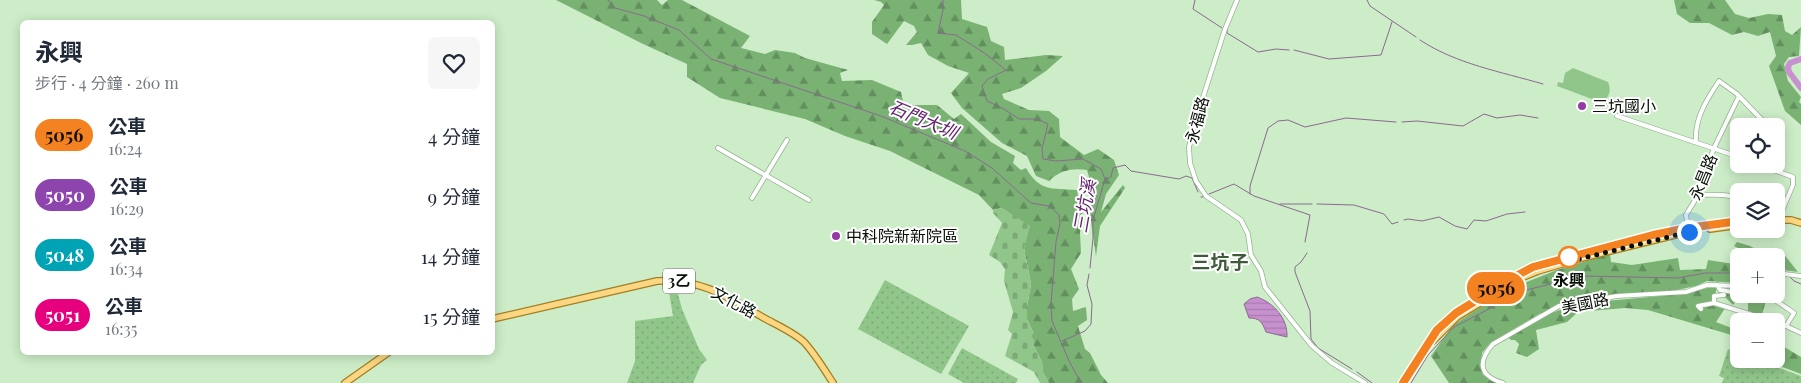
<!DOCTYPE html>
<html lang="zh-TW">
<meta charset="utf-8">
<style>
body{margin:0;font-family:"Playfair Display","Noto Sans TC",serif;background:#f6f6f7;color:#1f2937;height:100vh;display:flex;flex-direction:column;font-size:19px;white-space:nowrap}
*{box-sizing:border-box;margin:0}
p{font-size:16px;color:#747a83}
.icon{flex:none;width:28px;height:28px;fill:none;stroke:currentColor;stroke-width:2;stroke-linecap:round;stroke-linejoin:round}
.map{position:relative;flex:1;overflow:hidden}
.details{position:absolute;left:20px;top:20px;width:475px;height:335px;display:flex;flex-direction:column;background:#fff;border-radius:8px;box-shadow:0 2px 12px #0003}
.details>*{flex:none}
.badge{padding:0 10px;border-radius:16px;font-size:18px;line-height:32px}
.controls{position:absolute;left:1730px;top:118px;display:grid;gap:10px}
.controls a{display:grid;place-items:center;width:55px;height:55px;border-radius:8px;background:#fff;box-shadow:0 2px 12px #0003;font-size:25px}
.you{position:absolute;width:25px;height:25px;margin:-12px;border:4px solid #fff;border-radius:50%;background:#1a73e8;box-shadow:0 0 0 8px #1a73e833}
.map>.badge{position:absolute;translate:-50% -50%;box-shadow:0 0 0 2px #fff}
.round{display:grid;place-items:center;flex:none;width:52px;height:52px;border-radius:8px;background:#f6f6f7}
.head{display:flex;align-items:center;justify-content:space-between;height:85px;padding:0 15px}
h1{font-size:24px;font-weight:700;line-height:38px}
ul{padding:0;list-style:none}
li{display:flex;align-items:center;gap:15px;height:60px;padding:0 15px}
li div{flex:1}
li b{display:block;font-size:19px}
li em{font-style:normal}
li .badge{min-width:55px;font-weight:700;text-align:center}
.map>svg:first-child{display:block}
</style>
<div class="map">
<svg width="1801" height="383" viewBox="0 0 1801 383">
<defs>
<pattern id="grass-dots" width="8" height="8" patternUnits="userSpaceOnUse" patternTransform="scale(1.25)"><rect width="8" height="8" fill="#91c68b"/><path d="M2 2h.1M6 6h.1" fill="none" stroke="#7ca976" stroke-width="1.8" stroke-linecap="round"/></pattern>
<pattern id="forest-firs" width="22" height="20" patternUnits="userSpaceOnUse" patternTransform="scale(1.25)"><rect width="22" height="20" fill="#7ab274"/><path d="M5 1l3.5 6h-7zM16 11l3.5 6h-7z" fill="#628f5d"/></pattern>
<pattern id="cemetery-stones" width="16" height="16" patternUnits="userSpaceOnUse" patternTransform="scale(1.25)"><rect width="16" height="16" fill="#91c68b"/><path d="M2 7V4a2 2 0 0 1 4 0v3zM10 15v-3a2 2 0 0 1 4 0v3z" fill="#7ca976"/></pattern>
<pattern id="water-rules" width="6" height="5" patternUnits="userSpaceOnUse" patternTransform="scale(1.25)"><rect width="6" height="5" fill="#c790cf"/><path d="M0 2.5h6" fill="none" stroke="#a97bb0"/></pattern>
</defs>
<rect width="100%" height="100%" fill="#ccedc7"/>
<path fill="url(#grass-dots)" d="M885,280l84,46 -28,48 -83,-45z
M668,286h8l6,23 17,40 8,11 -6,5 -8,18h-66l8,-22v-40l38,-5z
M962,348l56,31 -2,4h-52l-16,-9z
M1728,349l11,4v6h16l46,17v7h-79l2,-5 -5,-2z"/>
<path fill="url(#forest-firs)" d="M556,0h101l5,5 6,-5h14l68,36 -9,12 24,6 10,-4 20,3 10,5 43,12 -8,3 2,8 30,-1 29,12 2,9 6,4h28l17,14 7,-5 30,28 24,14 -2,7 8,7 5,-2c14,24 25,20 51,22l1,6 6,2 -4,35 1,20 -10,16 8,20 -7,10 1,12 13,-4 1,13 -9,6 7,23 5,4 11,22 7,8h-59l-6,-11 -1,-10 -8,-16v-12l-7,-15v-12l4,-23 -7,-36 5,-22 -27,-18 -9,2 -14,-15 -89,-44 -45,-15 -40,-17 -85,-21 -33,-21v-13l-44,-20z
M874,0h87l1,19 25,8 4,14 13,6 1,13 41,-5 17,1 -17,15 -25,17 -19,6 2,5 25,11 20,1 10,8 1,18 24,18 14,-6 16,11 5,15 -13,19 -5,18 22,-27 2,3 -25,38 -4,30 -7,-48 4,-16 -6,-22c-14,-2 -27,0 -38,11l-13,-5 -9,-20 -25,-13 -40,-35 -11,-15 18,-20 -21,-7 -20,-11 -7,-12 -9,2h-6l11,-13 -3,-6 -10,-5 -17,23 -15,-10v-12l12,-17 -3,-3z
M1674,0h51l10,14 14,4 19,-4 14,1 3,16 7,4 9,-8 -2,29 -10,1 -5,7 4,17 13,16 -2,5 2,2v21l-16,-14 -16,-45 7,-10 -6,-24 -12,4 -14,-4 -12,3 -23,-12h-19l-13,-9z
M1737,242l13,4 11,6 18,-4 19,24 -22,-3v-13h-29l-1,-4 -12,-6z
M1610,254l1,8 21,3 46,-7 2,12 26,-1 2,-9 26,4 5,-1v20l-32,-2 -11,5 -24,5 -90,9 -43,14 -49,29 -8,10 -1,14 2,8 14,8h-48l-18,-27 22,-31 58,-37 46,-18z
M1707,288h10l-4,13 13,6 -10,15 18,7 4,8 -90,-27 -23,-2 -47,4 -11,10 -31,8 3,19 -12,8 -11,-4 3,-9 -4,-4h-4l-3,-3c10,-7 21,-15 33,-20 48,-22 114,-15 166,-29z
M1722,289h17v5h26l1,6 -4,15 -14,-3v-12l-10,-2 -5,7 -9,-9z
M1776,342l25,15v17l-39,-15h14z"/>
<path fill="url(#cemetery-stones)" d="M1002,208l28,18 -6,22 7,36 -4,23v12l7,15v12l8,16 1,10 6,11h-9l-6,-11 -29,-16 7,-22 -4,-4 5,-18 -9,-31 1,-12 -5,-7 -11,-7 13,-32 -9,-10v-3z"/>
<path fill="#91c68b" d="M1573,68l35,14c3,7 2,13 -3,18l4,2 -1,3 -51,-19 1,-4 5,1 2,-10z"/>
<path fill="url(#water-rules)" stroke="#8d6992" d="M1257,297c17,6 31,22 30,40l-21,-5c-4,-10 -6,-14 -17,-14l-5,-14 6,-5z"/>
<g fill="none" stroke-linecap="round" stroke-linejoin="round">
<path stroke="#8d6992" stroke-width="1" d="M608,0l7,8 29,8 35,14 32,29 170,57 84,35 27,17 39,35 18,3 4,3 6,6 1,8 -4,19 -5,61 1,18 17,40 12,22
M943,0v10l-5,23 18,2 27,17 23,18 -18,9 -6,7 5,15 17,8 15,10h18l11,5 -6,25 1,10 13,2 27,-2 18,10 4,10 -12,41v18l-3,30
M1195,0l-2,9 29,19
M1367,0l3,6 46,31
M1227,29v4l31,19 18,-3 13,1
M1420,40c36,24 82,32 123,44
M1294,50l35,9 52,-4 11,-33
M1402,122l15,-1 46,5 21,-12 13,4 23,-3 18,3
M1106,179l5,-2 2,-9 12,-3 6,6 48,8 7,-3 6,2 6,14
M1209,194l25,-10 20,12 56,19 -5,27
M1250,194v-8l18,-58 10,-7 10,-1 17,7 41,-9 50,4
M1201,197h2
M1280,204h32
M1317,204l37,1 30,9 8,10 6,-2
M1404,220l4,-1 14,2 17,-4 16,9 12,3 7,-9 12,1 21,-7 18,-2
M1307,253l-6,9 -6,5v5l15,39 1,28 7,9 34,21
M1776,267l6,1 5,6
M1789,276l5,5 7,3
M1062,341l23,-10 6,-7 1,-20 -5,-19 2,-11
M1357,372l15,11
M1411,383l17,-28 26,-28 72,-37 58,-14 94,2 27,-5h34"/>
<path stroke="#c790cf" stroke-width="6" d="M1801,59l-11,4 -2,4 1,5 12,16"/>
<g stroke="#94b490" stroke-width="5.5">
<path id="minor" d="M1237,0l-12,29 -29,90 -7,28 1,16 6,18 10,15 35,24 7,14 3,21 10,16 4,16 47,59 20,17 33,20
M1617,116l122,41
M1696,142c-2,-23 11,-43 23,-61l18,13 26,27 -2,5
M718,148l91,52
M1757,164l36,13v8l-15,35
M1698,195c13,0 28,-2 41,4
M752,198l35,-58
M1689,232l-3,-17 12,-20 16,-47 25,-52
M1776,273l25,3
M1717,285l3,5 19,3
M1742,294l30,4 22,15 -8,13 15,7
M1724,295l-10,1v7l58,18
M1701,309l-3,-3 16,-3
M1776,323l10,3
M1503,383c-24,-7 -26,-21 -10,-39l66,-38 58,-10 69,-4 21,-7 32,1"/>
</g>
<g stroke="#a47e21" stroke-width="8">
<path id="primary" d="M1776,220h15l10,3
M1710,229l29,-4
M492,319l165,-38c43,-3 71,16 107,37 13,7 29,14 40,24 11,12 20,27 29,41
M1433,341l24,-24 64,-39 17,-7 44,-13 97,-24
M345,383l44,-31
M1403,383l34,-52 19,-18 56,-35 21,-11 120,-32 35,-7 51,-7"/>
</g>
<use href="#minor" stroke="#fff" stroke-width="4"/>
<use href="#primary" stroke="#fbd683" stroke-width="5.5"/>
</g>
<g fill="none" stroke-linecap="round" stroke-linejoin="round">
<g stroke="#fff" stroke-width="11">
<path id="line" d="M1403,383l34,-53 19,-17 56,-35 21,-11 120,-32 35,-7 51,-7"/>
</g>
<use href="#line" stroke="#f58220" stroke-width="8"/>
<path stroke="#050f04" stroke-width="5" stroke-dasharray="0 9" d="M1569,257l-2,5 122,-30"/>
</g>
<g fill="#9539a4" stroke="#fff" stroke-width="2">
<circle cx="1582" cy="106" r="5"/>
<circle cx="836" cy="236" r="5"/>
</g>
<circle fill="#fff" stroke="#f58220" stroke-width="2.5" cx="1569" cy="257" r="10"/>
<g text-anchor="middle" stroke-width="4" stroke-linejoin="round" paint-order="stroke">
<rect fill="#fff" stroke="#50574f" stroke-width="1" x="663" y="268.5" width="32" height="25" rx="4"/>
<g font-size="15" font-weight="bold" fill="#050f04">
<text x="679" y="286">3乙</text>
</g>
<g font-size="16" fill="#050f04" stroke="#fff" text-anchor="start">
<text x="1592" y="112">三坑國小</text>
<text x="846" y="242">中科院新新院區</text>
</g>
<g font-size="16" fill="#050f04" stroke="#fff">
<text transform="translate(1197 120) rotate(-75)" y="6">永福路</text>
<text transform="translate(1703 177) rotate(-68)" y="6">永昌路</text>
<text transform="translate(734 302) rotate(28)" y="6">文化路</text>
<text transform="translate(1585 303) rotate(-11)" y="6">美國路</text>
</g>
<g font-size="16" font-weight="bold" fill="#050f04" stroke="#fff">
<text x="1569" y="286">永興</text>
</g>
<g font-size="18" font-style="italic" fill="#63226e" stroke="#fff">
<text transform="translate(923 120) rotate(23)" y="6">石門大圳</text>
<text transform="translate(1085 206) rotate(-80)" y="6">三坑溪</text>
</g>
<g font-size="19" font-weight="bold" fill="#3d5a3a" stroke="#fff">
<text x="1220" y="269">三坑子</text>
</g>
</g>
</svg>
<div class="controls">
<a><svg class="icon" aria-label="locate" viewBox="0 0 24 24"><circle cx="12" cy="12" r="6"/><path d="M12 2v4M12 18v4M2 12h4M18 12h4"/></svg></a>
<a><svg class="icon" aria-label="layers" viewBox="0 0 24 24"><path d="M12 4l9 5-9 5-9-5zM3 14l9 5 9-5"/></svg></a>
<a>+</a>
<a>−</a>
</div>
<div class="you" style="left:1689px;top:232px"></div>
<b class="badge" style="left:1496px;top:288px;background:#f58220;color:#111">5056</b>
<section class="details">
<div class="head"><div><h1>永興</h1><p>步行 · 4 分鐘 · 260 m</p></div><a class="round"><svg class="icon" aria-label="heart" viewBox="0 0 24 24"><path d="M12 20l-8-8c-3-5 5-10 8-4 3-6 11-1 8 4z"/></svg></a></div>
<ul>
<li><span class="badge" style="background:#f58220;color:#111">5056</span><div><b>公車</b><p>16:24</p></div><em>4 分鐘</em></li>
<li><span class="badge" style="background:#8e44ad;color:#fff">5050</span><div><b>公車</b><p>16:29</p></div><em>9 分鐘</em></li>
<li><span class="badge" style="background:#00a3b4;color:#fff">5048</span><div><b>公車</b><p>16:34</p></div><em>14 分鐘</em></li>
<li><span class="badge" style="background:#e6007e;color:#fff">5051</span><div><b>公車</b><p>16:35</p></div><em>15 分鐘</em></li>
</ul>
</section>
</div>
